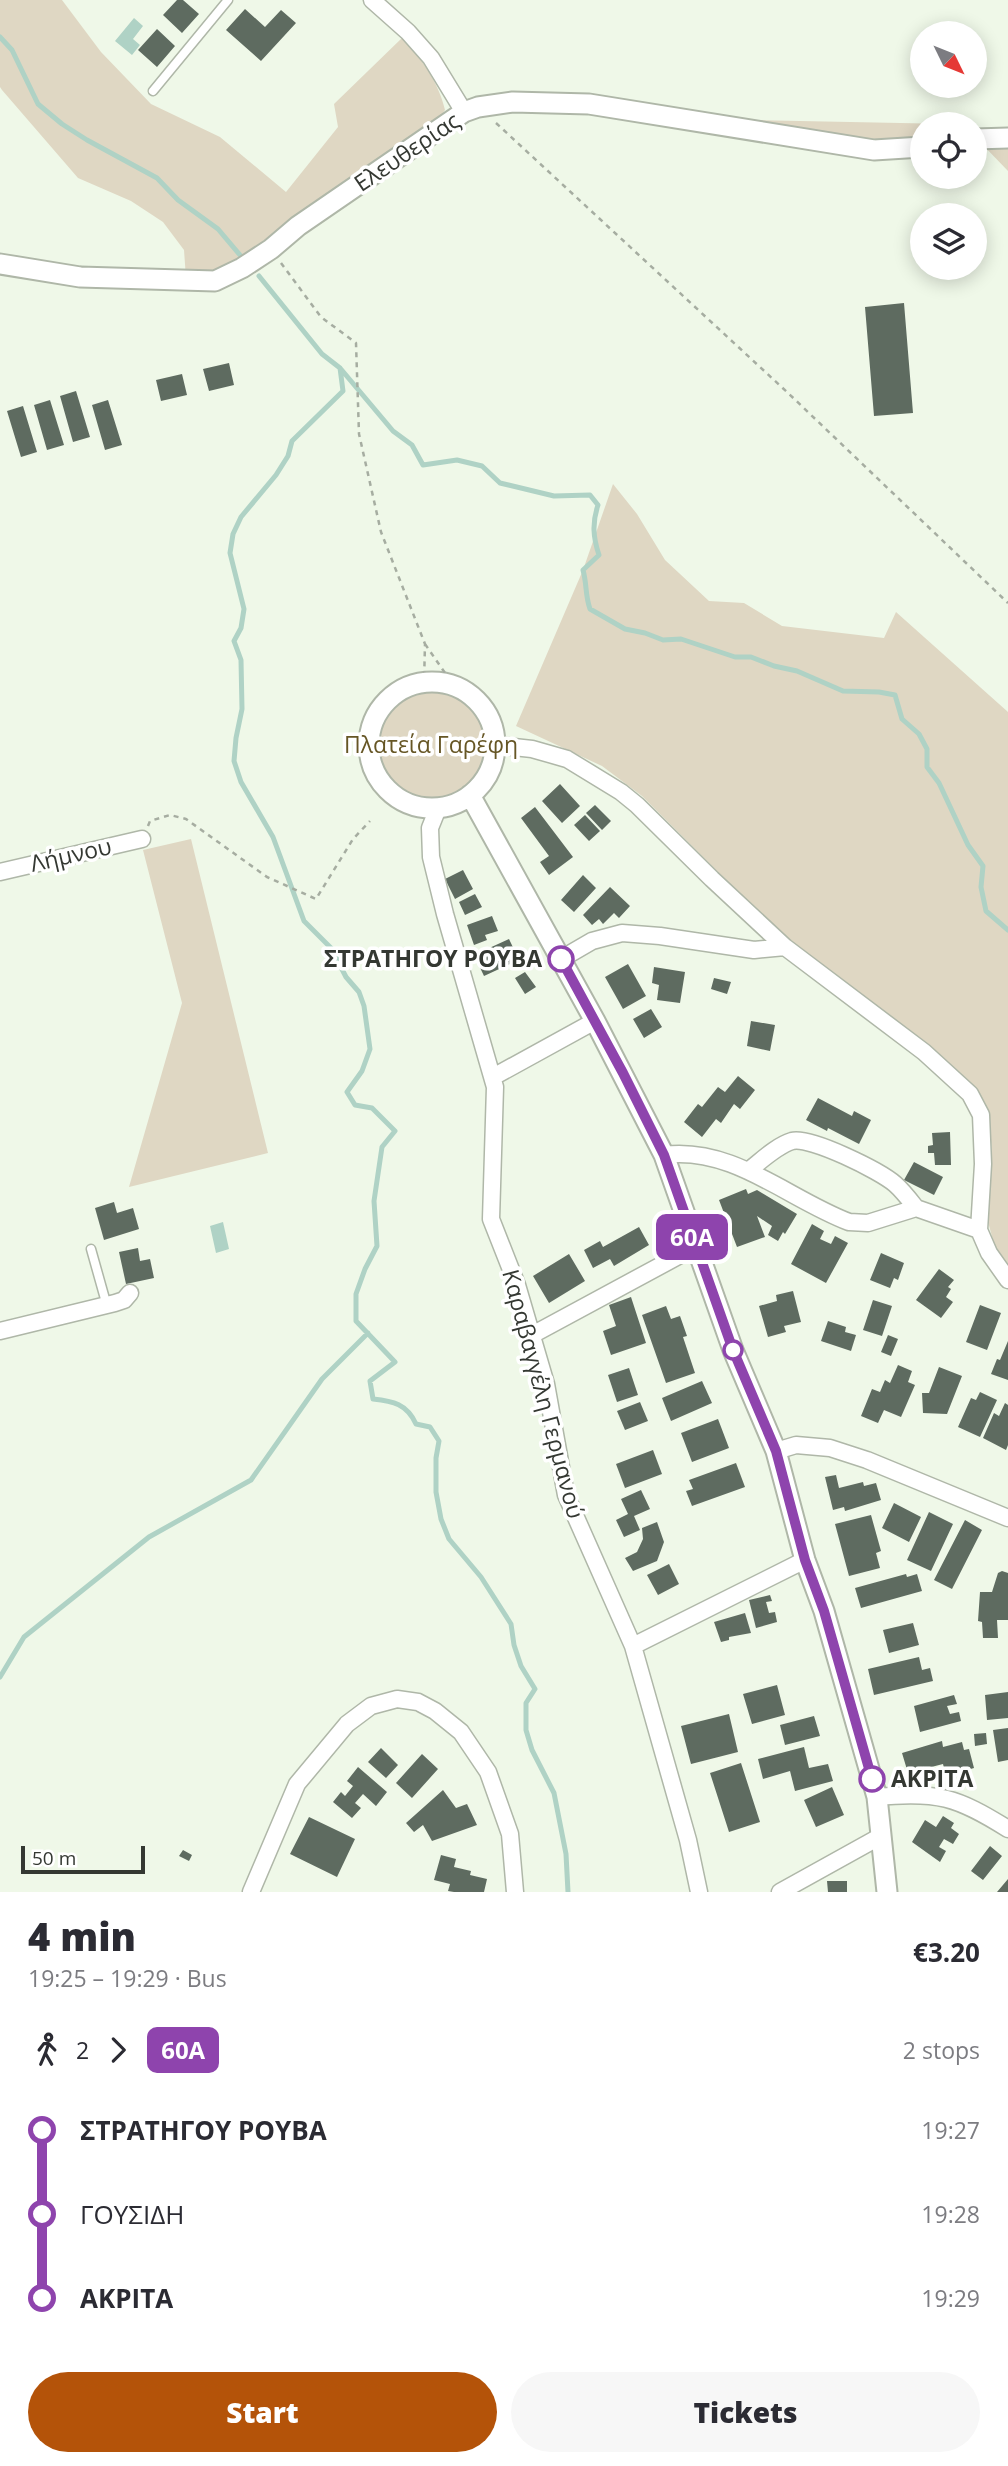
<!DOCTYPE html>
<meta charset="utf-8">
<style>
body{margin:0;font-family:"Open Sans",sans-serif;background:#f7f7f7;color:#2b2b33;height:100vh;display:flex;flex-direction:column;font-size:26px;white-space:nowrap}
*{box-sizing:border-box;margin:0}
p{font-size:23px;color:#7c7c81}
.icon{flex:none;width:38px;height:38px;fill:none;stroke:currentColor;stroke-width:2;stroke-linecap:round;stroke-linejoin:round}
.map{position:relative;height:1892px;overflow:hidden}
.side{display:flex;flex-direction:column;background:#fff;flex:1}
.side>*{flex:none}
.badge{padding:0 14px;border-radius:10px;font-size:24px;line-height:46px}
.needle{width:46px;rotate:133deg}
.tools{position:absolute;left:910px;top:21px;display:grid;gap:14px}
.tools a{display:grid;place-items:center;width:77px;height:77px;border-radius:50%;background:#fff;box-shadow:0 4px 18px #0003;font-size:35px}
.scale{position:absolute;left:21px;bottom:18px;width:124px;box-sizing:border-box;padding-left:7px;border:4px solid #343832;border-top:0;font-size:19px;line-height:24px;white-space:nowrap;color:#343832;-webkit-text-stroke:5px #fff;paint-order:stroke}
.map>.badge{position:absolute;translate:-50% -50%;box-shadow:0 0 0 4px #fff}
.legs{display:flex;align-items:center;gap:10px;height:77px;padding:0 28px;font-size:23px}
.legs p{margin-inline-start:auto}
.headline{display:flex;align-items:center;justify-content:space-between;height:119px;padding:0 28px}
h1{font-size:38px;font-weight:800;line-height:52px}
.cta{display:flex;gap:14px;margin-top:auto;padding:14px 28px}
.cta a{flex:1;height:80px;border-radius:42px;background:#b45309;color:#fff;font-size:28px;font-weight:800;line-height:80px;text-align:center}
.cta a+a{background:#f7f7f7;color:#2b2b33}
ul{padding:0 28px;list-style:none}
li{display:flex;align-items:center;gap:24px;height:84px;font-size:26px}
li i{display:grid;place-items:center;width:10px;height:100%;margin:0 9px;background:currentColor}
li i::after{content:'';width:18px;height:18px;margin:-9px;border:5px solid;border-radius:50%;background:#fff}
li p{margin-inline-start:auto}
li:first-child i{background:linear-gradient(#0000 50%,currentColor 0)}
li:last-child i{background:linear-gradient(currentColor 50%,#0000 0)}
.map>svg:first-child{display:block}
</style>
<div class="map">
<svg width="1008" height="1892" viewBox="0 0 1008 1892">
<rect width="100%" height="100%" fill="#eff8e8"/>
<path fill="#dfd7c3" d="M0,0h62l39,52 50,52 69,33 66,55 52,-65 -4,-23 69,-67c18,21 36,46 42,73l-8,11 -50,36 -73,46 -92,73 -36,2 -2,-28 -21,-28 -32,-21 -53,-23 -76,-88 -2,-3z
M706,119l245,5h-29v16c-66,9 -149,-12 -216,-21z
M1008,143v28l-26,-27z
M613,484l24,30 28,46 44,41 35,2 38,23 102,12 12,-26 112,100v560l-14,-28 -7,-26 5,-68 -3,-24 -7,-23 -50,-53 -128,-97 -38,-33 -124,-124 -40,-30 -86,-40 67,-156z
M376 745a56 56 0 1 1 112 0a56 56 0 1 1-112 0Z
M191,839l77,314 -139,34 53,-184 -39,-153z"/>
<path fill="#afd2c5" d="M134,18l9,8 -10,13 7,6 -8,10 -17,-14z
M223,1222l6,27 -13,4 -6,-27z"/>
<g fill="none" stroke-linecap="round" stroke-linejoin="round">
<path stroke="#afd2c5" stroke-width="5" d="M0,37l12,13 26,54 24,20 25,16 70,38 21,22 40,29 22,26
M259,276l63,78 18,14 53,63 19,14 11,20 34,-5 25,6 18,17 54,13 36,-1 8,10c-6,18 -5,32 1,50l-16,15c4,14 2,25 7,39l35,20 20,4 18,7 18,-1 54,18h16l23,9 23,5 46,20 36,1 16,3 7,24 17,15 8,15v18l12,16 29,62 15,21 -2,21 5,24 22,19
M340,368l3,23 -51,50 -4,15 -12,19 -35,42 -8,17 -3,19 14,56 -3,19 -7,13 7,19 1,49 -6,29 -2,23 7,21 32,55 31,84 27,27 15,29 13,15 5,14 6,43 -8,22 -15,21 8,13 17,3 23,23 -13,16 -8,54 3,45 -12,23 -9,25v27l39,41 -25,19 3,18c20,2 34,5 43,25l14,3 9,14 -3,17v34l5,27 8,20 32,38 30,47 3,21 7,21 14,23 -9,14v27l6,20 22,43 12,61 2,38
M0,1677l24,-40 125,-100 102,-57 71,-101 46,-46"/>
</g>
<path fill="#5e6b60" d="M177,0h6l16,14 -17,19 -19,-18z
M245,9l20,18 16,-17 15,13 -35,38 -35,-31z
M157,29l18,17 -18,21 -19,-17z
M904,303l9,110 -39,3 -9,-109z
M229,363l5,22 -25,6 -6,-22z
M182,374l5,21 -26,6 -5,-21z
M76,391l14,46 -17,5 -13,-46z
M50,400l14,45 -17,5 -13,-45z
M108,400l14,45 -17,5 -13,-45z
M23,406l14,46 -16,5 -14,-46z
M560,784l20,22 -18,17 -20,-22z
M595,805l16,16 -9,9 -16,-17z
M535,807l38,50 -24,18 -9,-13 9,-6 -28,-38z
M585,815l15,16 -11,10 -15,-16z
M463,870l10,19 -18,10 -10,-20z
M583,875l13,13 -22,24 -13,-12z
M610,887l20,19 -11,12 -5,-5 -11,11 -4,-5 -7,6 -9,-10z
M475,894l7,13 -17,8 -6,-13z
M492,916l6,15 -13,4 2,5 -13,5 -7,-20z
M509,939l10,21 -35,16 -10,-21z
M628,964l18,32 -23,13 -18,-32z
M654,967l31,5 -5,31 -23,-3 2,-15 -7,-2z
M525,972l11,15 -11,7 -10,-16z
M714,978l17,4 -4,12 -16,-5z
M651,1009l11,18 -18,11 -11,-19z
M751,1021l24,4 -5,26 -23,-5z
M738,1076l17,14 -15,19 -6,-5 -13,19 -5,-4 -14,18 -18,-15 14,-18 4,3 16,-20 7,5z
M818,1098l34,18 2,-5 17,9 -12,24 -31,-16 -1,3 -21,-11z
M950,1132l1,33h-16l-1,-12h-6v-7l5,-1 -1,-12z
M914,1162l29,15 -9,18 -30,-15z
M746,1189l2,5 9,-4 40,24 -12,20 -2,-2 -5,9 -10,-6 4,-9 -15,-10 8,21 -28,10 -18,-47z
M114,1202l3,11 16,-5 6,21 -35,11 -9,-32z
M812,1224l12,7 -4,8 11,5 4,-8 13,7 -22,40 -35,-19z
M639,1227l10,18 -35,21 -4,-7 -17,9 -9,-18 16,-9 3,6z
M138,1248l2,13 10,-2 4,19 -28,6 -7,-32z
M881,1253l23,10 -6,17 -4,-2 -4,10 -20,-8z
M569,1254l16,27 -36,22 -16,-27z
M939,1269l15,11 -6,7 3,2 -5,8 7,5 -12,16 -25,-18z
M793,1291l8,31 -17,4 2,6 -18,5 -9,-31 18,-5 -1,-6z
M631,1297l15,46 -35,12 -8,-24 13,-5 -7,-21z
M873,1300l19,6 -10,30 -19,-6z
M980,1305l21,8 -14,37 -21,-8z
M666,1306l5,13 9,-3 7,20 -4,1 12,36 -29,10 -24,-68z
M828,1321l18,6 -1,5 11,3 -5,16 -30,-10z
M888,1335l10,4 -7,17 -10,-4z
M1008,1341v39l-17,-6 6,-15 3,1z
M898,1365l14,6 -4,11 7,3 -14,32 -17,-7 -6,13 -17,-7 11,-27 8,3 5,-12 5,3z
M939,1367l23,9 -15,38 -24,-1 -1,-20h7z
M629,1368l9,27 -21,7 -9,-27z
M702,1381l10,22 -41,18 -9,-23z
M980,1392l17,8 -17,37 -22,-10 13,-29 5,2z
M640,1402l8,19 -23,9 -8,-19z
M1005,1403l3,2v40l-2,5 -23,-12 11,-25 5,3z
M718,1419l11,29 -37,14 -11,-29z
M653,1450l9,24 -37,14 -9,-24z
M736,1463l9,24 -53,19 -6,-15 7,-2 -4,-9z
M836,1475l3,13 24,-6 1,4 12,-3 5,17 -36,11 -1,-4 -11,3 -8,-33z
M641,1490l9,19 -16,7 6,14 -16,7 -8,-17 12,-6 -7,-15z
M894,1503l27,14 -12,25 -27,-14z
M929,1512l24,12 -22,47 -24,-11z
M871,1515l10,36 -5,2 4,15 -31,8 -14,-52z
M965,1520l17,10 -30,59 -18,-9z
M657,1522l7,20 -7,19 -24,10 -8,-13 12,-6 6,-13 -1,-11z
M669,1564l10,20 -21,11 -11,-20z
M1002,1571l6,2v47h-11l1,18h-15l-1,-16 -4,-1 2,-29h12l6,-19z
M906,1574l1,3 10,-3 5,17 -61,17 -6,-20z
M770,1595l2,6 -6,1 3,11 6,-1 2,10 -21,6 -7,-28z
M745,1613l6,20 -22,4v3l-8,2 -7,-20z
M913,1623l6,22 -30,8 -6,-23z
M919,1657l3,13 8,-2 3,13 -59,14 -6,-26z
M777,1685l8,30 -33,9 -9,-30z
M1008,1692v26l-21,2 -2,-25z
M954,1695l3,9 -10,2 3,8 9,-2 2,9 -41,11 -6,-26z
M729,1714l9,38 -47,12 -10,-38z
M814,1716l6,20 -35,9 -5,-20z
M1008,1728v32l-10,2 -5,-32z
M986,1733l1,11 -12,2 -1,-12z
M942,1741l1,6 19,-5 2,8 5,-1 5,19 -28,8 -3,-12 -35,9 -6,-20z
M804,1747l5,21 19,-4 5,17 -38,10 -5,-20 -27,8 -5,-20z
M381,1748l17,17 -12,13 -18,-16z
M422,1754l16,15 -26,29 -16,-15z
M741,1763l19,59 -31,10 -19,-59z
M358,1767l29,25 -11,14 -13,-12 -8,9 6,5 -9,10 -19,-16 8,-10 4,4 8,-10 -6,-5z
M832,1787l12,28 -28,12 -12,-27z
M443,1790l13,18 11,-4 10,21 -45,16 -9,-16 -9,7 -8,-9z
M943,1816l11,7 -3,5 8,6 -6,10 -9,-5 -5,8 7,4 -6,11 -28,-20 13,-22 11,7z
M309,1817l46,22 -18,38 -47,-23z
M990,1846l12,10 -19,24 -12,-9z
M183,1850l9,5 -3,6 -10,-5z
M441,1855l15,4 -2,8 17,4 -1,4 17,4 -3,13h-30l-6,-1 2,-7 -16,-4z
M1008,1879v13h-11z
M827,1881h20v11h-19z"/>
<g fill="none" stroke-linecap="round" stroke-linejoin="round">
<g stroke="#afb7a8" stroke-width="11">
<path id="service" d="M153,91l75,-91
M91,1249l16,57"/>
</g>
<g stroke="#afb7a8" stroke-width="19">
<path id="minor" d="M372,0l36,32 23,26 33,54
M495,745l37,4 35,10 54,33 16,13 75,74 73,68 139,105 46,42 11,21 2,49 -4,66 10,23 19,27
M438,808l-8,20 1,29 14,57 50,173 -4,132 26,66 29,99 20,111 67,151 55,194 11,52
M0,872l142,-33
M561,959l31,-18 30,-8 38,3 94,14 31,-3
M493,1077l102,-56
M664,1155c69,-9 124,44 185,67l19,1 48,-15 63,22
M748,1171c13,-10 28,-25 44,-30 18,-5 88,30 103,43 8,7 14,15 21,24
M0,1331l115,-28 9,-3 6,-7
M532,1335l163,-88
M776,1451l20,-6 34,3 37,12 141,58
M633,1646l172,-86
M877,1797c60,-6 80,0 131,32
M251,1892l46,-108 50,-60 24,-18 26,-7 21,3 17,9 26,21 27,40 22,62 5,58
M780,1892l101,-56"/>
</g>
<g stroke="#afb7a8" stroke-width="23">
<path id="tertiary" d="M975,139l33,-1
M0,264l80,13 135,4 27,-13 29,-19 27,-23 166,-114 14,-5 35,-5 76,2 285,46 48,-3
M369 745a63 63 0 1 1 126 0a63 63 0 1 1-126 0Z
M470,795l125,226 69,134 69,195 43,101 29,109 19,51 53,186 10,95"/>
</g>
<path stroke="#a6ada1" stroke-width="2.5" stroke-dasharray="5 5" stroke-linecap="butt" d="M496,123l291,269 221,211
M281,263l40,54 35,26 3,91 22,98 44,112 -1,39
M425,644l29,42
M148,826l2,-5 20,-6 16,4 81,58 49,22 37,-60 17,-18"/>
<use href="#service" stroke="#fff" stroke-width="8"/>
<use href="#minor" stroke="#fff" stroke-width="16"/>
<use href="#tertiary" stroke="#fff" stroke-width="19"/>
</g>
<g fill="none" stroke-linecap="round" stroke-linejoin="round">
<g stroke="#fff" stroke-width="16">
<path id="line-1" d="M561,959l62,114 41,82 69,195 43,101 29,109 19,51 48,168"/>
</g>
<use href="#line-1" stroke="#8e44ad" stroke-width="10"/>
</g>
<g fill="#fff" stroke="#8e44ad" stroke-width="3.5">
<circle cx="561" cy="959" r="12"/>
<circle cx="733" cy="1350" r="9"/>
<circle cx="872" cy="1779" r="12"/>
</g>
<g text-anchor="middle" stroke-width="7" stroke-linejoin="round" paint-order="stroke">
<g font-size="23" fill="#343832" stroke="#fff">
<text transform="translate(407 152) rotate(-34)" y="8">Ελευθερίας</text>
<text transform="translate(71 855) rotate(-13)" y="8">Λήμνου</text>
<text transform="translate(543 1394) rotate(75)" y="8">Καραβαγγέλη Γερμανού</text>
</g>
<g font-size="23" fill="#665625" stroke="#fff">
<text x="431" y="753">Πλατεία Γαρέφη</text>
</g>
<g font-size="23" font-weight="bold" fill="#343832" stroke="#fff" text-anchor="end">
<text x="542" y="967">ΣΤΡΑΤΗΓΟΥ ΡΟΥΒΑ</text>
<text x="891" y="1787" text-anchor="start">ΑΚΡΙΤΑ</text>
</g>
</g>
</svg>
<div class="tools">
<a><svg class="needle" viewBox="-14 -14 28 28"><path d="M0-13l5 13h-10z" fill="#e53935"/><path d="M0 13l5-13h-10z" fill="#7c7c81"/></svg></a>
<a><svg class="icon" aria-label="locate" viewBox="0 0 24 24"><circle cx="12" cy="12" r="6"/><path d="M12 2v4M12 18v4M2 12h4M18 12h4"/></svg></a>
<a><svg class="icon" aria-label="layers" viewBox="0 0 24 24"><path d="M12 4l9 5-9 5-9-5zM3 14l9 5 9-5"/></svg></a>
</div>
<div class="scale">50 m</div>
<b class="badge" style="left:692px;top:1237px;background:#8e44ad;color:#fff">60Α</b>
</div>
<section class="side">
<div class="headline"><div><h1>4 min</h1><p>19:25 – 19:29 · Bus</p></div><b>€3.20</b></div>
<div class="legs"><svg class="icon" aria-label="walk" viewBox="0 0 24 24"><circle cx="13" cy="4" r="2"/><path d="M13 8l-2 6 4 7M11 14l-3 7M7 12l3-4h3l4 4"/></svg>2<svg class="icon" aria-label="forward" viewBox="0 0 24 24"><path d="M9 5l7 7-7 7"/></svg><b class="badge" style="background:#8e44ad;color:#fff">60Α</b><p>2 stops</p></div>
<ul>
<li><i style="color:#8e44ad"></i><b>ΣΤΡΑΤΗΓΟΥ ΡΟΥΒΑ</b><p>19:27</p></li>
<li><i style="color:#8e44ad"></i><span>ΓΟΥΣΙΔΗ</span><p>19:28</p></li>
<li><i style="color:#8e44ad"></i><b>ΑΚΡΙΤΑ</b><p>19:29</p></li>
</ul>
<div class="cta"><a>Start</a><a>Tickets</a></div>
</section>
